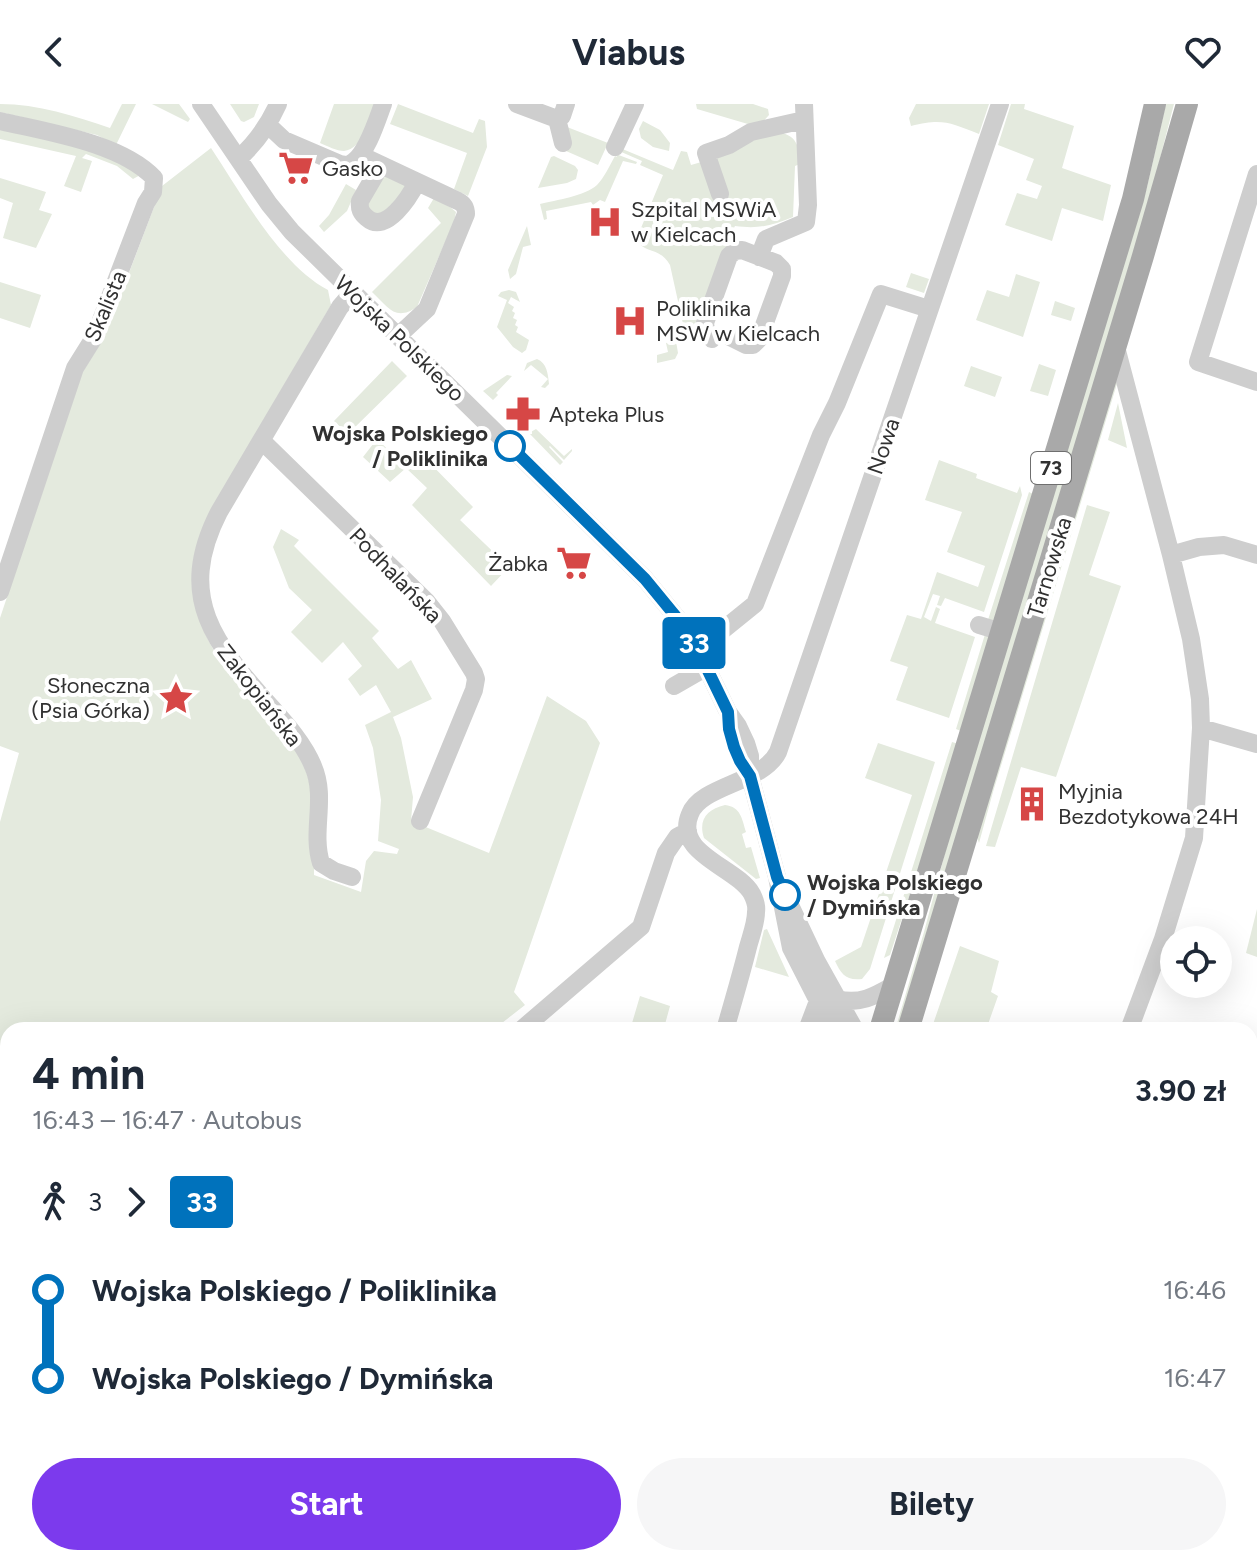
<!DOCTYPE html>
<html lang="pl">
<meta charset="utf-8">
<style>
body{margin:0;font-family:Figtree,sans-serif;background:#f6f6f7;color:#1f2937;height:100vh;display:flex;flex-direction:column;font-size:30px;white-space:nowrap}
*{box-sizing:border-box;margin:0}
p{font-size:26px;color:#747a83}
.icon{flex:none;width:44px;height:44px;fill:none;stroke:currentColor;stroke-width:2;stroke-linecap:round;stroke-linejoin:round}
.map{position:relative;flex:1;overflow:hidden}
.drawer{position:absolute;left:0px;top:918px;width:1258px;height:544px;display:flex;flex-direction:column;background:#fff;border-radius:24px 24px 0 0;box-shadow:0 8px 32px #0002}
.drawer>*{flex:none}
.badge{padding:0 16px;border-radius:6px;font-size:28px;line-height:52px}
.tools{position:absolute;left:1160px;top:822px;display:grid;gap:16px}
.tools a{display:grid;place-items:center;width:72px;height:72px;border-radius:50%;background:#fff;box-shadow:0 8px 32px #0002;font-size:40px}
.map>.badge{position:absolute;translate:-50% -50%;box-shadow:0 0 0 4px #fff}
.legs{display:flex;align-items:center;gap:12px;height:88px;padding:0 32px;font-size:26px}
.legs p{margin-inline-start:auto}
.summary{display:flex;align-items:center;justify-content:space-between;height:136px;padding:0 32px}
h1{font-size:44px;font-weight:700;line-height:60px}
.primary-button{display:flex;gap:16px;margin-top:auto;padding:16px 32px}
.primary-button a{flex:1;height:92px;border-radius:48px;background:#7c3aed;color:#fff;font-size:32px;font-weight:700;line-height:92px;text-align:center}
.primary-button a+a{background:#f6f6f7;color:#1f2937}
ul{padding:0 32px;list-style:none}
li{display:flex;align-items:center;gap:28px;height:88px;font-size:30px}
li i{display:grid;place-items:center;width:12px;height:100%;margin:0 10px;background:currentColor}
li i::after{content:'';width:20px;height:20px;margin:-10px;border:6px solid;border-radius:50%;background:#fff}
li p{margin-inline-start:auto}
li:first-child i{background:linear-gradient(#0000 50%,currentColor 0)}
li:last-child i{background:linear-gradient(currentColor 50%,#0000 0)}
header{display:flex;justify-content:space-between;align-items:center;height:104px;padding:0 32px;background:#fff;font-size:36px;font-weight:700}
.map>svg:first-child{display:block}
</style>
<header><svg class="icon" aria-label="back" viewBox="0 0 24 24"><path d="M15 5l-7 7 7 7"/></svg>Viabus<svg class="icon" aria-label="heart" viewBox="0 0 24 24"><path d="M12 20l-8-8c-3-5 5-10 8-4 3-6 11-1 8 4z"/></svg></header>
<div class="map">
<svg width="1257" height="1462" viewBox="0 0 1257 1462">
<rect width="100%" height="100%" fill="#fff"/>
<path fill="#e4eade" d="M0,0c38,0 75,12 110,24l12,-24h14l-20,41 -19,-10 -97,-23z
M152,0h27l11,15 -2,3z
M230,0h29l-5,13 -10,5 -3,-1z
M334,0h41c-6,15 -12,45 -31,47 -7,0 -17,-5 -24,-8z
M398,0l75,29 6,-14 6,2 2,26 -19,49 -14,-7 13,-36 -77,-29z
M696,0h57l15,5 1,6 -11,12 -61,-18z
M916,0h73l-10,30c-29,-11 -36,-16 -68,-8l-2,-8z
M1011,0h14l-1,5 50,17 -12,42 49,17 -8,36 -41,-13 -10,33 -47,-16 12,-32 20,6 5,-13 -16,-6 8,-21 -36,-14z
M1166,0h8l-35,136 -239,788 -4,-1 28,-95 33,-124 190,-621z
M643,17l17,9 10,13 -1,8 -16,-4 -12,-9 -2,-9z
M567,23l41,16 -10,22 -32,-14z
M0,24l94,23 48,23 -9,5 -16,-13 -31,-12 -4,4 10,3 -11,31 -17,-6 12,-30 -76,-17z
M776,27c21,5 23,13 24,33l-5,2 -2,51c-21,9 -35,12 -58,9l-9,17 4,3 -28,96 -8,2 -9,-11 -15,-68c-10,-18 -25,-11 -34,-25l27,-65 -23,-10 2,-4 -23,-10 1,-3 53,22 8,-19 6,1 4,13 14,-4 13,39 11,-4c-12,-8 -13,-24 -12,-38l39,-23z
M211,44c30,45 69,117 117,142l3,15 -123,211c-10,21 -15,42 -14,65 0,61 38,93 74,136 13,14 29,31 36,49 14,34 10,74 10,109l47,17 5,-31 8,-10 23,3 2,-5 -21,-8 3,-41 -8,-52 -8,-23 26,-13 -15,-27 -16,11 -12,-17 14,-13 -19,-24 -21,21 -31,-31 21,-22 -23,-22 -16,-41 8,-18 18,11 -5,6 85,85 -7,7 26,31 13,-9 21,39 -39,18 8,21 12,59 -2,24 78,32 58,-157 39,25 14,22 -86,249 11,13 -32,25h-485v66l-8,-2v-272l19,-69 -19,-7v-128l82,-245 23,-37 57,-150z
M616,50l21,8 -1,2 -13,-3 -18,41 -5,-2 -7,5 -2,-3 -45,9 1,8 -3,1 -4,-16c16,-4 45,-8 57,-19 7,-7 13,-20 18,-29l2,1z
M554,52l21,10 3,4 -2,9 -9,4 -29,5 13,-31z
M391,72l15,8v9l-26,23 -14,-8 14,-30z
M0,74l46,14 -7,18 13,4 -16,34 -33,-10 10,-35 -13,-5z
M346,80l10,6 -9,21 -23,21 -5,-6 10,-11z
M434,94l16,9 6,5 -2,10 -37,85c-22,15 -29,0 -45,-15l69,-69 -13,-15z
M527,122l4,19 -8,2 -7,27 -6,5 -2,-9z
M911,169l18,6 -5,14 -18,-6z
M1016,170l24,8 -17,55 -47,-17 11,-30 22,7z
M0,178l41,13 -11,33 -30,-10z
M509,186l7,2 4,10 -9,-5 -3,6 6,4 -2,4 3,2 -2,5 4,2 -2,5 3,2 -2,5 13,8 -3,10 -4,3 -9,-6 -16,-20 10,-27 -9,-4 3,-4z
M1055,197l20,7 -4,13 -20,-6z
M676,237l2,12 -3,6 -18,4v-8l11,-3 -2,-9z
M537,255c10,4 11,15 12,25l-4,4 -4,-1 7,-8 -17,-14 -7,6 3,-8z
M392,257l15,15 -59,58 -14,-13z
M1039,260l17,6 -8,26 -18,-5z
M971,262l31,11 -7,20 -31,-11z
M507,271l5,1 -16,17 2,2 -5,5 -10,-9z
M1117,271l2,2 -126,415 -14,51 -2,-6z
M1118,299l9,45 -19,-8z
M536,325l28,27 8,-7v2l-8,9 -14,-14 -1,1 14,15 -3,3 -31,-32z
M377,335l25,24 14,-14 57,58 -13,13 49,47 -18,19 -79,-81 15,-17 -21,-20 -16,14 -27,-25z
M939,356l38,14 -1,4 41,15 3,-7 2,9 -38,117 -39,-14 -4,8 -4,-1 3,-9 -7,-2 -9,23 7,4 5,-14 4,2 -5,14 40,14 -26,81 -53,-18 12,-33 -18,-6 17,-46 14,4 16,-47 41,15 7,-21 -38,-14 15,-40 -37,-12z
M1029,388l6,3 -39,130 -9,-2z
M1087,401l23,7 -21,63 32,11 -65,191 -35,-10 -26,80 -9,-1z
M986,527l7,2 -32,98 -5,-2z
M952,638l7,2 -69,211 -6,3z
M878,639l57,19 -65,207 -8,10c-16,2 -21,-5 -27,-18l26,-14 51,-152 -47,-17z
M725,701c16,2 17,14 21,27l-4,2 4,14 5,-1 9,31 -4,1 -52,-41c-6,-18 3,-29 21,-33z
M1257,805v48l-11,-4z
M767,825l22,48 -34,-10 9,-37z
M960,842l39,15 -8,31 7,4 -12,34h-11l-23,-8 -3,8h-18z
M640,892l30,10 -6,22 -6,-2 -2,4h-26z
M1257,1026v56l-7,6v-61z
M1257,1094v368h-153l-5,-8h151v-354z
M254,1454h39l-1,8h-36z
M386,1454l45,4 -1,4h-44z
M727,1454h45l-2,8h-46z
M806,1454h78l-2,8h-78z"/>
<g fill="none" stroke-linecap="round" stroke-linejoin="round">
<path stroke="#cecece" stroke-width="18" d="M201,0l68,100 23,28 353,347 37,45 15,24 31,64 10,14 8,17 4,13v20l27,101 14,71 24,47 20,35
M517,0l40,15 5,-3 4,-12
M557,15l6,24
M0,17c47,11 121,22 154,57l-1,14 -7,11 -51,133 -20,32 -75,224
M268,21l16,15 56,24c6,1 8,2 13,-2 14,-9 24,-42 30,-58
M615,43l20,-43
M360,51l98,46c6,3 8,6 8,13l-39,95 -29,27
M239,54c18,-16 29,-32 39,-54
M381,61l-21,36c-1,8 1,12 7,17 19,17 43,-22 50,-36
M1257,70l-59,188 59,20
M720,90l-14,-41 23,-8 22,-13 53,-12
M759,153l7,-18 40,-17 2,-17 -4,-101
M712,235l-6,-9 -1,-7 24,-67 6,-5 7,-1 34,13 6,6v7l-23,63 -6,6h-7l-16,-8
M1116,243l55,208 20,84 9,60 1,29 -7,110 -31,101 -34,91
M262,337l165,161 15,19 32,52 2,6 -2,11 -54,131
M1171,451l28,-8 25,-2 33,10
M979,521l23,7
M697,544l16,-10 42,-34 66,-169 16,-32 44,-109 48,15
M674,582l33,-19
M1201,624l56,16
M352,773l-18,-6 -13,-8c-10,-32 6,-65 -8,-97 -9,-22 -26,-41 -42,-59 -56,-63 -96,-109 -52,-195l121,-205 13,-15
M790,801l27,57 38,68
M837,895c23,6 38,-3 57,-14
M521,926l120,-103 25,-74 11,-16 11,-6
M725,926c8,-28 16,-55 23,-83 3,-11 8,-24 8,-35 1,-6 -1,-12 -4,-18 -15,-27 -79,-40 -62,-80 11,-29 73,-31 88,-62l222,-648
M807,926l11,-29
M0,1175l8,2
M0,1272l8,2
M1088,1454l6,8
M98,1462l2,-8
M452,1462l2,-8
M576,1462l3,-8"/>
<path stroke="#a9a9a9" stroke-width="22" d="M880,926l253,-831 22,-95
M908,926l235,-774 44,-152
M716,1462l2,-8
M779,1462l2,-8"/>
</g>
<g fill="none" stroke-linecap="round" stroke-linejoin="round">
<g stroke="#fff" stroke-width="18">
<path id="line-1" d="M510,342l135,133 37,45 15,24 31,64 1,17 5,18 6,14 10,15 27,101 8,18"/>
</g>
<use href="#line-1" stroke="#0072bc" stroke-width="12"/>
</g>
<defs>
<g id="supermarket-bare" transform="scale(2.76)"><path d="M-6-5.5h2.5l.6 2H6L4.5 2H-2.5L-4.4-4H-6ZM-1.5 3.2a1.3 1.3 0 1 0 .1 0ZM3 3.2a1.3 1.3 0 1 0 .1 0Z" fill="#d64746" stroke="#fff" stroke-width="2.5" paint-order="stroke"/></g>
<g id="hospital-bare" transform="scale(2.76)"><path d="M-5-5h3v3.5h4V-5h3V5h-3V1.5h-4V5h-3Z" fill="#d64746" stroke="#fff" stroke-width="2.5" paint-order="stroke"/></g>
<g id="pharmacy-bare" transform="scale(2.76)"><path d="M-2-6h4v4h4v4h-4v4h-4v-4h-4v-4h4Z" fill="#d64746" stroke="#fff" stroke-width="2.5" paint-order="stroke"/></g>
<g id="sight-bare" transform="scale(2.76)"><path d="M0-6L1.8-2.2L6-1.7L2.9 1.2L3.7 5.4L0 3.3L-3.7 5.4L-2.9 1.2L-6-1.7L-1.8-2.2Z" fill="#d64746" stroke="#fff" stroke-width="2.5" paint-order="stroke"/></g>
<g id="building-bare" transform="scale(2.76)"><path d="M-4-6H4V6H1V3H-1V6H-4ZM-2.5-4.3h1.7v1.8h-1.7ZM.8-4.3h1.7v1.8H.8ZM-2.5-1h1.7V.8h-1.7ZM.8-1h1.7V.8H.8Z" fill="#d64746" stroke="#fff" stroke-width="2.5" paint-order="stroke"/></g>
</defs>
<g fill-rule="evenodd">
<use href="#supermarket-bare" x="296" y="64"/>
<use href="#hospital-bare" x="605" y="118"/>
<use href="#hospital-bare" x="630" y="217"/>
<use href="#pharmacy-bare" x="523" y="310"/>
<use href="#supermarket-bare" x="574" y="459"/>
<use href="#sight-bare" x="176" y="594"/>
<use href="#building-bare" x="1032" y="700"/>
</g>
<g fill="#fff" stroke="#0072bc" stroke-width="4">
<circle cx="510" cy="342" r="14"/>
<circle cx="785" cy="791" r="14"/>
</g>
<g text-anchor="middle" stroke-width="8" stroke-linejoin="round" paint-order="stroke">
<rect fill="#fff" stroke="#6f6f6f" stroke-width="2" x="1031" y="348" width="40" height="32" rx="6"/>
<g font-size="20" font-weight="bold" fill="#313131">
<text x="1051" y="371">73</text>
</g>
<g font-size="22" fill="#313131" stroke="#fff" text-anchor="start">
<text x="322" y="72">Gasko</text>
<text x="631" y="113">Szpital MSWiA<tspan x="631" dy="25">w Kielcach</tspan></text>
<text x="656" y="212">Poliklinika<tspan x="656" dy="25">MSW w Kielcach</tspan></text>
<text x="549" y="318">Apteka Plus</text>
<text x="548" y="467" text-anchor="end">Żabka</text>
<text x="150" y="589" text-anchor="end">Słoneczna<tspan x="150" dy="25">(Psia Górka)</tspan></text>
<text x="1058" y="695">Myjnia<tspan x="1058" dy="25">Bezdotykowa 24H</tspan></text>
</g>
<g font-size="22" fill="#313131" stroke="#fff">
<text transform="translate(105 202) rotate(-67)" y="8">Skalista</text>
<text transform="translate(400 234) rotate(44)" y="8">Wojska Polskiego</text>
<text transform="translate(883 342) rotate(-71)" y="8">Nowa</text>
<text transform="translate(1049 463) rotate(-73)" y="8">Tarnowska</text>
<text transform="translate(396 471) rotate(46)" y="8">Podhalańska</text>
<text transform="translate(260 591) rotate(52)" y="8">Zakopiańska</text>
</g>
<g font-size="22" font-weight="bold" fill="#313131" stroke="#fff" text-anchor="end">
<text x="488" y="337">Wojska Polskiego<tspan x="488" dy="25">/ Poliklinika</tspan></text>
<text x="807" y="786" text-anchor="start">Wojska Polskiego<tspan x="807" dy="25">/ Dymińska</tspan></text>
</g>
</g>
</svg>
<div class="tools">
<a><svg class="icon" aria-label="locate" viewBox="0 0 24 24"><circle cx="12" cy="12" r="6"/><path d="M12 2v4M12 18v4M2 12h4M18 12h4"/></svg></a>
</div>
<b class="badge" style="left:694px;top:539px;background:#0072bc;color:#fff">33</b>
<section class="drawer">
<div class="summary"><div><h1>4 min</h1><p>16:43 – 16:47 · Autobus</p></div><b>3.90 zł</b></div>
<div class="legs"><svg class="icon" aria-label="walk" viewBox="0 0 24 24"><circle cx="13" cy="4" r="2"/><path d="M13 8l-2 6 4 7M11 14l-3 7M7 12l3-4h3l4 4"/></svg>3<svg class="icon" aria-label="forward" viewBox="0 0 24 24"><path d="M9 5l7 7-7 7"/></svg><b class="badge" style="background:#0072bc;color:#fff">33</b></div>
<ul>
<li><i style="color:#0072bc"></i><b>Wojska Polskiego / Poliklinika</b><p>16:46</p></li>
<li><i style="color:#0072bc"></i><b>Wojska Polskiego / Dymińska</b><p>16:47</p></li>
</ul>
<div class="primary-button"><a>Start</a><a>Bilety</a></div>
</section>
</div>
